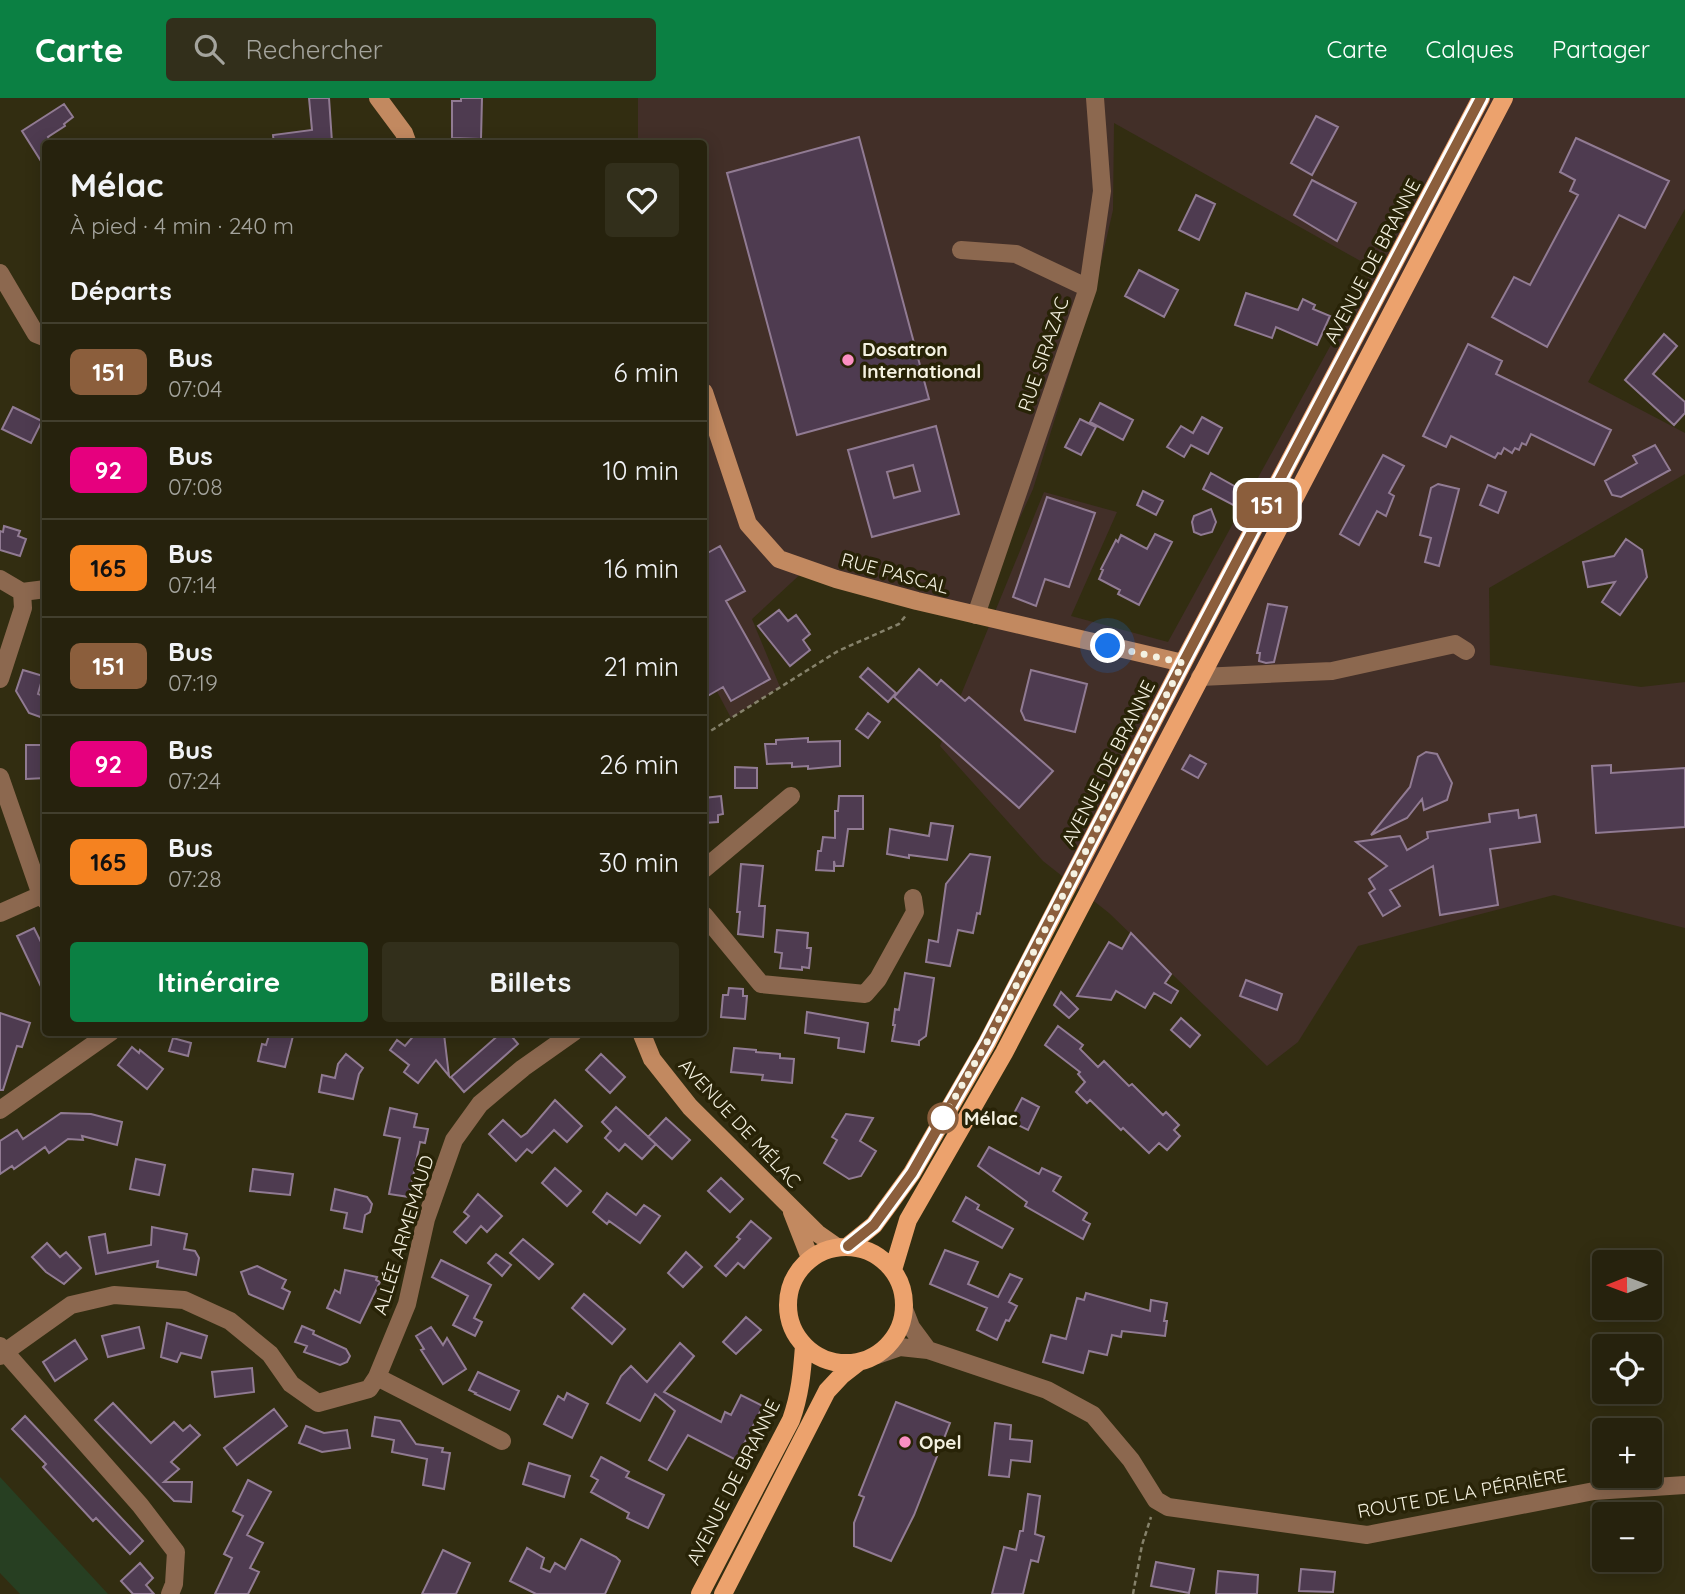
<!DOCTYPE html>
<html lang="fr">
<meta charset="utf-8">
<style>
body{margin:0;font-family:Quicksand,sans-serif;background:#322f1b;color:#f1f3f6;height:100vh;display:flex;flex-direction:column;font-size:26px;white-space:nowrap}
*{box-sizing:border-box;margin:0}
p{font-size:23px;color:#a4a49d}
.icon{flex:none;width:38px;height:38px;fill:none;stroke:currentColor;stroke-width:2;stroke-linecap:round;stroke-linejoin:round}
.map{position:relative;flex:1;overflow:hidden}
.details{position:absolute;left:42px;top:42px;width:665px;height:896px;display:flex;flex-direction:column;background:#26220d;border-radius:7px;box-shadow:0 4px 18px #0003,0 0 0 2px #423f2e}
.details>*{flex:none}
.badge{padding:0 14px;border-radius:10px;font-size:24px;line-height:46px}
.needle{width:46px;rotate:269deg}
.buttons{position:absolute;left:1592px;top:1152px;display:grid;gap:14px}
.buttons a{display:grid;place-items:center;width:70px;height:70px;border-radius:7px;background:#26220d;box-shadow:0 4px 18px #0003,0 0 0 2px #423f2e;font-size:35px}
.you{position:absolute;width:35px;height:35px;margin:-18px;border:5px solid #fff;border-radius:50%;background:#1a73e8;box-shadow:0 0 0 10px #1a73e833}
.map>.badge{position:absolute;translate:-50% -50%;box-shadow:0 0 0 4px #fff}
h2{padding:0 28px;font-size:26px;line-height:63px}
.round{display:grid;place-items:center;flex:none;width:74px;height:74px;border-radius:7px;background:#322f1b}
.head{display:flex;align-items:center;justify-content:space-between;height:119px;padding:0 28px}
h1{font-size:33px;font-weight:800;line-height:52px}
.button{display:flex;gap:14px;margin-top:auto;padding:14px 28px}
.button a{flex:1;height:80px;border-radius:7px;background:#0b8043;color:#fff;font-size:28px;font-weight:800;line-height:80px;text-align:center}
.button a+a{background:#322f1b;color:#f1f3f6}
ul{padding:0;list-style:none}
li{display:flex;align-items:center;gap:21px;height:98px;padding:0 28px;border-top:2px solid #423f2e}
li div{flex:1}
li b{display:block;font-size:26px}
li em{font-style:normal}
li .badge{min-width:77px;font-weight:700;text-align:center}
header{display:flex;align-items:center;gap:42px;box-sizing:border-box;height:98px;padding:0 35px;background:#0b8043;color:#fff}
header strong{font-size:33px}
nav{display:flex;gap:38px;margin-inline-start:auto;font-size:24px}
.search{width:490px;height:63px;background:#322f1b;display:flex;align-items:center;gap:18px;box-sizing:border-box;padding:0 24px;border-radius:7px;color:#a4a49d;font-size:26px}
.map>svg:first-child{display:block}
</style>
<header>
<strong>Carte</strong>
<div class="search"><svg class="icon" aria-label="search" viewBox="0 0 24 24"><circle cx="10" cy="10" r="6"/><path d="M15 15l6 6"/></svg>Rechercher</div>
<nav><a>Carte</a><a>Calques</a><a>Partager</a></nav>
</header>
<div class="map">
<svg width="1685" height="1496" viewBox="0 0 1685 1496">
<rect width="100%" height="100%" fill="#322d11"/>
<path fill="#422f28" d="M638,0h1047v111l-97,173 97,51v41l-196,114 1,77 151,22 44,-5v246l-131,-33 -196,51 -60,96 -31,24 -158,-153 -66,-52 -103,-115 104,-254 73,20 -46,104 97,26 205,-374 -259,-145 -1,87 -20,87 -60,192 -57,126 -170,-46 -54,50 28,68 -49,31 -27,-51v-523h-66z"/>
<path fill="#273f22" d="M0,1379l108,117h-88l-20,-21z"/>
<path fill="#4e3b50" stroke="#917b93" stroke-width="2" fill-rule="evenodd" d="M309,0h20l3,44 -58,2 -1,-9 39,-5z
M461,0h21l-1,41 -29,-1v-37h9z
M64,6l9,13 -9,7 1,2 -17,11 3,7h-5v25l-24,-38z
M1316,18l22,11 -26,48 -21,-12z
M859,39l70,262 -132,36 -70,-262z
M1576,40l93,43 -24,47 -26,-13 -72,132 -55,-30 22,-40 16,8 48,-90 -8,-4 5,-11 -15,-8z
M1312,82l44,23 -19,38 -43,-26z
M1196,97l19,9 -16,36 -20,-10z
M1139,172l39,20 -14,27 -39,-21z
M1246,195l52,17 5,-11 12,6 -2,4 17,7 -13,29 -41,-18 -4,11 -37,-13z
M1664,236l13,12 -24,28 32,28v11l-11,12 -49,-45z
M1468,246l34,17 -6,13 115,56 -17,35 -63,-31 -5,11 -4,-2 -3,7 -4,-2 -3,5 -8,-5 -3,6 -3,-1 -3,5 -44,-22 -5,11 -23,-11z
M1100,305l33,17 -10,20 -33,-18z
M13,309l29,14 -11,22 -29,-14z
M1202,319l20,11 -14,26 -17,-9 -7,12 -17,-10 14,-21 12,7z
M1080,321l16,8 -15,28 -16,-8z
M936,328l23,88 -87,23 -24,-87zM913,367l7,26 -26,7 -7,-26z
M1655,347l15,25 -49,27 -9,-2 -7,-14 32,-18 -4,-7z
M1383,357l21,11 -15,27 5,3 -8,20 -9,-5 -18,34 -19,-11z
M1211,375l32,18 -8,15 -32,-17z
M1438,386l21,5 -20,77 -14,-4 6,-24 -11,-3 11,-47z
M1488,387l18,7 -8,21 -18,-8z
M1143,393l20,10 -7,14 -19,-10z
M1047,399l48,16 -26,74 -24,-8 -9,27 -23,-9z
M1211,411l5,13 -4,10 -11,3 -7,-3 -2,-10 2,-6z
M4,428l16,5 -2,5 8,3 -6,17 -20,-6v-19l3,1z
M1155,436l17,8 -33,63 -21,-11 2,-4 -21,-11 4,-9 -2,-1 15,-29 2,2 3,-7 26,14z
M1626,441l16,11 5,27 -27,38 -18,-13 13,-20 -27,5 -5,-25 31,-6z
M720,448l25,45 -19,10 44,78 -39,22 -8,-14 -19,11v-143z
M1268,506l19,3 -13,55 -8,1 -7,-2 1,-8h-3z
M779,512l9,11 8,-6 14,19 -7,6 7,10 -20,16 -32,-40z
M868,570l28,25 -8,9 -28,-25z
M919,571l18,16 4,-5 24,21 4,-4 84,74 -34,37 -125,-111z
M23,572l20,6 -5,18 8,3v22l-17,-6 -13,-22z
M1031,572l56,14 -12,48 -50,-12 -4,-9z
M868,615l12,9 -12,16 -12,-9z
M808,640v4l32,-1v25l-32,3v-3l-16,1v-4l-25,1 -2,-20h11v-4z
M26,647h20v33l-20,1z
M1426,654l11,2 15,29 -5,17 -23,10 -2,-11 -15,19 -36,17 39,-48 8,-30z
M1190,657l16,9 -8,14 -16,-9z
M1611,667v8l74,-5v59l-89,6 -4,-67z
M735,669l22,1v20h-22z
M721,698l2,18 -5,1v7l-14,1v-25z
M839,698h24v33h-15l-5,37h-8l-1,-5v10l-18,-1 2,-19h3l2,-14 12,1v-27h3z
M1518,712l1,8 17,-3 4,27 -50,7 8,56 -58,10 -7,-49 -43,24 10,16 -17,10 -14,-23 6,-4 -6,-10 18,-13 -31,-24 44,-6 7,14 21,-12 -1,-6 63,-10 -1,-8z
M931,725l22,3 -6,34 -38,-5v3l-22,-4 3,-25 39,7z
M970,756l20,3 -10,57 -3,-1 -4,20 -15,-3 -8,36 -24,-4 3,-22 9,2 8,-58z
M741,766l22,2 -4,40h6l-2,31 -25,-3 2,-22h-3z
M34,830l12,24v45l-29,-61z
M777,832l31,3 -1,15h4l-2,20 -7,-1v3l-22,-2 2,-15 -7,-1z
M1131,835l40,41 -6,9 13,8 -7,12 -17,-10 -9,15 -29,-17 -5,9 -34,-4 32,-54 13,7z
M905,875l29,5 -8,58 -7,5v4l-27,-4 3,-16h-2l2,-16 4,1z
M1246,882l36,14 -5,16 -37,-14z
M729,890l14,1v7h4l-2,23 -24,-2 2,-22h5z
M1061,894l17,17 -9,9 -15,-13z
M807,914l61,11 -4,29 -26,-4 1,-10 -34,-5z
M0,915l30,10 -8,24 -5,-1 -14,44h-3z
M1181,920l19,17 -10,12 -19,-17z
M1058,928l25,19 -3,4 18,18 6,-6 25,25 3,-2 31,31 3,-3 13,13 -5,5 6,6 -13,14 -8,-7 -10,10 -26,-25 -2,2 -31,-30 -3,3 -11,-11 9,-10 -7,-8 2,-2 -35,-27z
M270,934h24l-9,35 -27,-6 4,-17 4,1z
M502,934h6l10,12 -54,48 -13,-15z
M416,935l5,3 23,-2 5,42 -13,-16 -18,23 -14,-11 5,-7 -19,-15 7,-10 8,6z
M173,940l18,5 -3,13 -19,-5z
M132,949l7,6 1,-3 23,19 -16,20 -29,-24z
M734,950l22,2v2l24,2v4l14,1 -2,24 -30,-3 1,-5 -32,-3z
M346,956l17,14 -4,6 -6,25 -34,-7 3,-17 13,3 3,-14z
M601,956l24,23 -15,16 -24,-23z
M1022,1000l17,9 -11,23 -18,-9z
M555,1002l27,26 -15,16 -13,-12 -22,23 -5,-4 -11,12 -27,-27 14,-14 18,17 6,-4z
M616,1009l40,37 -14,15 -17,-15 -6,7 -14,-13 6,-7 -9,-9z
M390,1010l27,6 -3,13 14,2 -3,14 -5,-1 -11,55 -20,-3 11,-56 -16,-3z
M61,1015l30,1 31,8 -5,23 -35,-9 1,4 -15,-1 -19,14 -4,-6 -31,22 -2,-3 -12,8v-33l17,-11 6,9z
M846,1016l27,4 -13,23 16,10 -15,25 -12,3 -25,-16 13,-23 -5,-3z
M666,1020l24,22 -18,19 -24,-22z
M989,1049l50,27 3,-6 19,9 -8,14 34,22 -4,7 7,4 -7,15 -58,-33 2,-4 -49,-36z
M136,1061l29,6 -6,30 -29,-6z
M555,1070l26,23 -14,15 -25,-23z
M253,1071l40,5 -3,21 -40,-4z
M721,1080l22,21 -13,13 -22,-21z
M335,1091l32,8 5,7 -2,8 -5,3 -3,17 -18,-4 3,-15 -16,-3z
M607,1095l29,22 8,-10 16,11 -20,27 -31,-22 -2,3 -14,-12z
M478,1096l24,22 -15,16 -6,-6 -15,17 -12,-11 15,-16 -5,-4z
M966,1099l13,8 -2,4 36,20 -11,19 -49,-27z
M751,1123l20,17 -27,30 -6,-5 -12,13 -11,-10 25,-27 -3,-2z
M152,1129l35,7 -3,15 11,2 4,7 -3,17 -39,-8 1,-6 -62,13 -7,-37 16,-3 3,19 43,-8z
M523,1141l30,25 -14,15 -29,-26z
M47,1145l13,14 6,-5 15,16 -17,16 -18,-12 -14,-15z
M945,1152l33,12 -10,22 30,13 12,-23 12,5 -13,23 8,4 -8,15 -3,-1 -9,20 -20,-10 10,-22 -57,-24z
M686,1154l16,15 -19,20 -15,-14z
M496,1156l15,11 -9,11 -14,-13z
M441,1162l50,25 -17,33 8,4 -7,14 -22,-11 15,-29 -36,-19z
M257,1168l29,14 -4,8 8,4 -7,17 -34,-15 -8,-22z
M345,1172l32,7 -1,3 4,2 -20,41 -33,-15 8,-18 5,3z
M1086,1195l64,18 1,-11 16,3 -3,18h3l-2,15 -43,-5 -1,6 -9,-2 -5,20 -18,-4 -6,22 -40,-11 8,-27 15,4 11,-41 7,2z
M584,1196l41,35 -13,15 -40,-36z
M746,1219l15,13 -25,24 -13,-12z
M167,1225l40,13 -6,22 -20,-5 -4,9 -16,-5z
M302,1228l12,5 -1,3 33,15 4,7 -3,6 -7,3 -36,-13 3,-6 -12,-4z
M139,1229l5,21 -36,9 -6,-21z
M431,1229l12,18 4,-7 19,31 -23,15 -22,-34 3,-1 -8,-13z
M75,1242l12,19 -32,22 -12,-19z
M680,1245l14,13 -30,36 57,30 4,-10 6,3 10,-20 22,11 -27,54 -48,-25 -21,35 -18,-10 26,-49 -20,-17 -15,27 -33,-18 14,-27 10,-10 16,16z
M252,1270l2,24 -39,5 -3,-25z
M478,1274l41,19 -9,19 -35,-16 1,-1 -7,-3z
M567,1295l21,11 -16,34 -28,-14 14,-28 6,4z
M896,1304l54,21 -36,92 -23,46 -37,-15v-23l10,-26 -5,-2z
M113,1305l38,40 23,-21 9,9 7,-6 10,10 -29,27 8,7 -15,13h28l-1,20 -17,-1 -79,-81z
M274,1311l13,17 -50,39 -13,-17z
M25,1318l118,125 -13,13 -34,-36 -3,3 -50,-54 3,-3 -34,-35z
M375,1319l25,4 16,23 27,4 -1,4 8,1 -6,36 -21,-4 4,-26 -35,-7 2,-12 -22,-4z
M995,1325l16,2 -1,14 22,2 -2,21 -19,-2 -2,17 -20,-2z
M306,1328l18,7 23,-3 3,18 -28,4 -23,-9z
M601,1359l28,15 -3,5 38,18 -16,33 -21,-10 2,-5 -38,-21 7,-12 -7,-4z
M529,1365l41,13 -6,21 -41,-13z
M248,1382l23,12 -24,43 16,8 -13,25 9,4 -11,22h-33l17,-36 -8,-4 19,-38 -10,-5z
M1028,1396l12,2 -5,38 9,3 -6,25 -7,-2 -8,34h-31l12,-47 12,3 4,-19h3z
M581,1441l35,18 4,4 -15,33h-69l-26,-13 17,-33 17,10 -3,10 9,4 5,-9 10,6z
M443,1452l27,13 -14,31h-34z
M1156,1464l38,7 -5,24 -38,-7z
M140,1465l13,15 -7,7 8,9h-21l-12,-13z
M1301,1471l34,3 -2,20 -34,-1z
M1218,1473l40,4 -1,19h-41z"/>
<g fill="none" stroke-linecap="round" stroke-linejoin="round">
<path stroke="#86826b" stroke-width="2.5" stroke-dasharray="5 3.5" stroke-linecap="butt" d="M704,637l134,-84 61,-27 8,-10
M1133,1496l9,-49 9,-28"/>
<path stroke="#8c684f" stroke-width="18" d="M961,152l55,4 72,34
M0,175l36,61 10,4
M0,481l22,13 24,-3
M976,517l112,-327 14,-97 -7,-93
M1200,579l132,-6 123,-27 11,7
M0,581l23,-71 -1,-16
M0,679l41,118 5,6
M704,771l87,-73
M0,815l41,-18
M704,817l57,69 104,10 13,-15 37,-67 -2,-14
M0,1012l111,-78
M904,1211l7,18 17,23
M0,1248l5,6 66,-47 43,-10 70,5 46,21 40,33 21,30 27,19 51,-14 8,-12 125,64
M877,1257l23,-8 28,3 119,40 46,25 38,45 25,40 12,7 199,28 227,-44 91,-6
M0,1258l5,-4 135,153 36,47 -2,32 -4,10
M377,1279l30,-73 19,-85 28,-79 26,-36 43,-36 51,-36"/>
<path stroke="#c28960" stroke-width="18" d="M378,0l26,35 4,11
M704,294l44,132 31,35 57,20 81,22 266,62
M641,934l11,27 38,48 127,126 20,14
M792,1114l18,46"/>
<path stroke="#eca26d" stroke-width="18" d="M848,1148l26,-21 38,-52 75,-130 196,-380 298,-565
M788 1207a58 58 0 1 1 116 0a58 58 0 1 1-116 0Z
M893,1172l15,-50 96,-167 500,-955
M700,1496l91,-174c9,-25 11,-47 13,-74
M723,1496l104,-203 14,-15 18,-14"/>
</g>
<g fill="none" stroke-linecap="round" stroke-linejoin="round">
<g stroke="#fff" stroke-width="16">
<path id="line" d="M848,1148l26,-21 38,-52 75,-131 196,-379 298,-565"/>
</g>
<use href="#line" stroke="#8b5e3c" stroke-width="10"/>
<path stroke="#f4f1e1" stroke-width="7" stroke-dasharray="0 12.6" d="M943,1020l44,-76 196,-379 -75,-17"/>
</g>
<g fill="#fc8fc2" stroke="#282307" stroke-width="2.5">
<circle cx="848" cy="262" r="7"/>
<circle cx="905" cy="1344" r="7"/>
</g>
<circle fill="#fff" stroke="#8b5e3c" stroke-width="3.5" cx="943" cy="1020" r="14"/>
<g text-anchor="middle" stroke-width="7" stroke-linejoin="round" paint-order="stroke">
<g font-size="19" fill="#f4f1e1" stroke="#282307">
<text transform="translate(1372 163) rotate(-62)" y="7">AVENUE DE BRANNE</text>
<text transform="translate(1043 256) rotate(-71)" y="7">RUE SIRAZAC</text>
<text transform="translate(895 475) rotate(15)" y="7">RUE PASCAL</text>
<text transform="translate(1108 665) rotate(-63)" y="7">AVENUE DE BRANNE</text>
<text transform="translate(740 1025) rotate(47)" y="7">AVENUE DE MÉLAC</text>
<text transform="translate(403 1137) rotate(-73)" y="7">ALLÉE ARMEMAUD</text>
<text transform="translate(733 1384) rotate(-63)" y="7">AVENUE DE BRANNE</text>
<text transform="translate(1462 1395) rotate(-10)" y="7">ROUTE DE LA PÉRRIÈRE</text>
</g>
<g font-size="19" font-weight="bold" fill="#f4f1e1" stroke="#282307" text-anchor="start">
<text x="862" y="258">Dosatron<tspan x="862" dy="22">International</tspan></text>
<text x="919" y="1351">Opel</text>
</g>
<g font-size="19" font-weight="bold" fill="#f4f1e1" stroke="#282307" text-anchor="start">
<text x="964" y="1027">Mélac</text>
</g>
</g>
</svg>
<div class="buttons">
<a><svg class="needle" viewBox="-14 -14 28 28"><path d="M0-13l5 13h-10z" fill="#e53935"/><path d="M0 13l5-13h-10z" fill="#a4a49d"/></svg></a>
<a><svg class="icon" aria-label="locate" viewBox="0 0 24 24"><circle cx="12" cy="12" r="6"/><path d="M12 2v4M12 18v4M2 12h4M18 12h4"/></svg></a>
<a>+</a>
<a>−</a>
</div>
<div class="you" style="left:1108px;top:548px"></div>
<b class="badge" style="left:1267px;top:407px;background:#8b5e3c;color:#fff">151</b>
<section class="details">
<div class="head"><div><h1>Mélac</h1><p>À pied · 4 min · 240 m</p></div><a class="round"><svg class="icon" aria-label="heart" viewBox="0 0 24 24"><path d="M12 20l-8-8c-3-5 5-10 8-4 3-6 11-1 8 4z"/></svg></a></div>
<h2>Départs</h2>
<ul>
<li><span class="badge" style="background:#8b5e3c;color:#fff">151</span><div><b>Bus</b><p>07:04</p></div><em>6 min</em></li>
<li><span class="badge" style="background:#e6007e;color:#fff">92</span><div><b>Bus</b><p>07:08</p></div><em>10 min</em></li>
<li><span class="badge" style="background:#f58220;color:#111">165</span><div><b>Bus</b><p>07:14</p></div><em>16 min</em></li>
<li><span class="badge" style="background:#8b5e3c;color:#fff">151</span><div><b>Bus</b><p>07:19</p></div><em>21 min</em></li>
<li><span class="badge" style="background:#e6007e;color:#fff">92</span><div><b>Bus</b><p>07:24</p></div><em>26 min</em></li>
<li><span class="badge" style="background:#f58220;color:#111">165</span><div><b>Bus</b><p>07:28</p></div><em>30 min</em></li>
</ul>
<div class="button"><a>Itinéraire</a><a>Billets</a></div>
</section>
</div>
